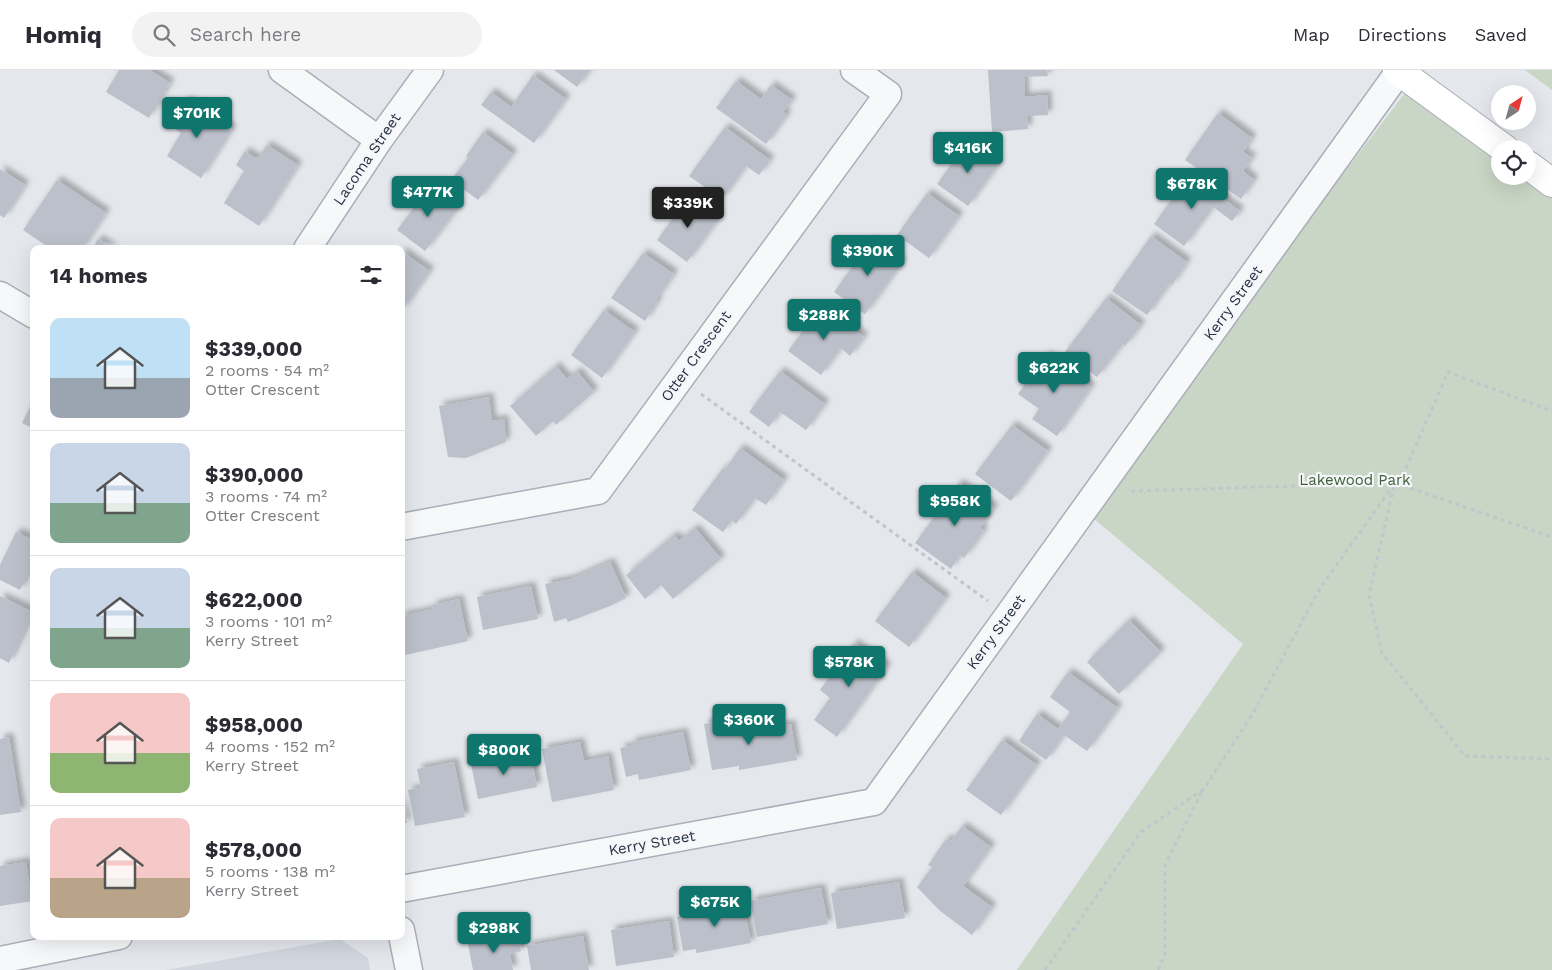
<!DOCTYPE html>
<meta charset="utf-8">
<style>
body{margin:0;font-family:"Work Sans",sans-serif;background:#f2f2f3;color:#2b2b33;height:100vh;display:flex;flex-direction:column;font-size:19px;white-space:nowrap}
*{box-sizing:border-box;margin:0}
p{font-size:16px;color:#7c7c81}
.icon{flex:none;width:28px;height:28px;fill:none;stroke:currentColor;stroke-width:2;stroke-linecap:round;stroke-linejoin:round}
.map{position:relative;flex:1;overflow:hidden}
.sheet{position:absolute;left:30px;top:175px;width:375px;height:695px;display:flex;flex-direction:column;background:#fff;border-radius:10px;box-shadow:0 5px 20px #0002}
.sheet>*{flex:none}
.needle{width:32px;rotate:36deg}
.buttons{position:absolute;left:1491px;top:15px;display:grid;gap:10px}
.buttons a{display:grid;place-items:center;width:45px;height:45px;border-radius:50%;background:#fff;box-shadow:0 5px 20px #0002;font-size:25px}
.price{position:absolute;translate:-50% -42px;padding:0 11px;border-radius:5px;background:#0f766e;color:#fff;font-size:16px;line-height:32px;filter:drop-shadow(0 1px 2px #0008)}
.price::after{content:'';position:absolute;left:50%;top:30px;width:15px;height:11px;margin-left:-8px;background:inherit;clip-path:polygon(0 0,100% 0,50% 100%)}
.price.active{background:#222;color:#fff}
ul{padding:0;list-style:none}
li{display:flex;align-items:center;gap:15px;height:125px;padding:0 20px}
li+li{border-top:1px solid #e1e1e2}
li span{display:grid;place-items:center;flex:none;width:140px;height:100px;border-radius:10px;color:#555}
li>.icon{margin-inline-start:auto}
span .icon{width:60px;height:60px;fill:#fffc;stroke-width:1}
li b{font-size:21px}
h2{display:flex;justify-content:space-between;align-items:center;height:60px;padding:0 20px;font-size:21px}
header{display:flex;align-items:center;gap:30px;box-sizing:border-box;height:70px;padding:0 25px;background:#fff;border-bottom:1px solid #e1e1e2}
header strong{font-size:24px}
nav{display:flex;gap:28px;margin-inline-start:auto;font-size:18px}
.search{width:350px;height:45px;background:#f2f2f3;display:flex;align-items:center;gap:12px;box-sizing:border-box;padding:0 18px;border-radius:28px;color:#7c7c81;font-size:19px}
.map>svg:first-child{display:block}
.built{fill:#d2d6de}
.green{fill:#c9d6c5}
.building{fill:#bbc0ca;filter:url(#shadow)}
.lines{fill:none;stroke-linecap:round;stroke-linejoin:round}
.street-casing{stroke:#a9aeb7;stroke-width:29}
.secondary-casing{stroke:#a9aeb7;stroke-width:30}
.path{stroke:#c2c5cb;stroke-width:3;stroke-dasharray:4 4;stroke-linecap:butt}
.street{stroke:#f7f8fa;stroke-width:26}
.secondary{stroke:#fff;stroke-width:28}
.labels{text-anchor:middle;stroke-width:4.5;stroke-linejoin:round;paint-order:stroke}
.street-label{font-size:15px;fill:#2b3445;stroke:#f4f6f9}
.park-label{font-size:15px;fill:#3f6138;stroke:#f4f6f9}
</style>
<header>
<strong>Homiq</strong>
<div class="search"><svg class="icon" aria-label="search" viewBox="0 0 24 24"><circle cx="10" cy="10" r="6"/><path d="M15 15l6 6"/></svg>Search here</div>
<nav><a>Map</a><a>Directions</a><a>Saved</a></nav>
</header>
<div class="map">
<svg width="1552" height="900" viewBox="0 0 1552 900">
<defs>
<filter id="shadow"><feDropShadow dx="4.5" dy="-4.5" stdDeviation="2.5" flood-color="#0004"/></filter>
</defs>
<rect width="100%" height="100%" fill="#e4e7ec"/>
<path class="built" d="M340 869 368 888 370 900H166Z"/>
<path class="green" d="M1525 0H1552V20Z
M1418 6 1500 79V106H1528L1552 104V900H1017L1243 574 1086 442 1196 296Z"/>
<path class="building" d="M119 0H150L170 13 149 48 106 22Z
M554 0H590L577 17Z
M988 0H1047L1048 6 1024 7 1025 27 1047 25 1048 45 1027 46 1028 59 992 62Z
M533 5 566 29 534 73 481 35 491 22 511 37Z
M736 11 761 29 771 15 792 30 783 42 787 45 766 74 716 38Z
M186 30 232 59 201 108 167 86 181 63 170 55Z
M1218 43 1252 68 1243 82 1252 88 1243 101 1254 110 1241 129 1185 90Z
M725 57 770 90 759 105 746 96 722 129 689 106Z
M483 62 513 84 478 130 451 110 468 88 466 86Z
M967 73 998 95 968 136 937 114Z
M267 75 298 95 259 156 224 133 244 101 236 95 245 81 255 88 256 87 258 88Z
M0 99 25 115 4 148 0 145Z
M1190 104 1240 141 1232 151 1213 137 1184 176 1154 154Z
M57 110 106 143 82 179H51L23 160Z
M431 115 459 137 425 181 397 160Z
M927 123 959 146 929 188 897 165Z
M689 127 719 148 687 192 657 170Z
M1151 166 1187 192 1172 215 1170 213 1147 245 1112 221Z
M98 169 114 179H92Z
M871 171 902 193 865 244 834 222Z
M401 181 430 201 401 242Z
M643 183 674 204 656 230 658 231 645 251 611 228Z
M1106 228 1141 255 1125 276 1123 274 1097 307 1064 283Z
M821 236 864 267 850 286 841 278 821 305 788 281Z
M604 240 635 262 602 308 571 285Z
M1046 285 1091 317 1057 366 1032 349 1039 339 1018 324Z
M556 296 567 309 577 301 594 322 556 355 553 351 536 366 510 336Z
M780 301 825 334 806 360 780 342 769 357 749 342Z
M489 327 492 351 504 349 506 372 466 388 448 387 439 336Z
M34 329V359L22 353Z
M1012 355 1048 381 1011 431 975 404Z
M740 378 784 410 766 435 755 428 736 454 732 450 723 462 692 440 723 398 725 399Z
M959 413 994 438 980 458 984 461 964 488 960 485 951 499 915 473Z
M695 458 721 489 673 529 661 515 645 529 626 505 674 465 679 471Z
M16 462 34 470V509L27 506 20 520 0 510V495Z
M610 492 626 528 610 536 568 552 566 548 554 552 545 514 571 509Z
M912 502 946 528 909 577 875 551Z
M531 516 538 549 483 560 477 527Z
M0 526 33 542 9 593 0 588Z
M459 529 468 571 405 585 401 569V546L433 539 432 535Z
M1129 550 1161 582 1119 624 1087 592Z
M854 573 887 597 837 667 814 650 830 628 820 620Z
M1068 602 1118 638 1087 681 1064 665 1046 690 1019 671 1037 644 1058 659 1070 642 1050 627Z
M736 648 738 662 791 654 797 690 739 700V696L712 700 704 654Z
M683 662 691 700 639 710 638 704 626 707 620 678 632 676 631 672Z
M9 667 21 742 0 745V669Z
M1002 670 1037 695 1001 745 966 720Z
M580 672 584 691 608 686 614 720 552 732 542 679Z
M530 682 537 717 478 729 471 694Z
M454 692 465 747 415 756 408 720 421 718 417 699Z
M401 730 407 753 401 754Z
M962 756 991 777 963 816 992 837 972 865 939 840 917 817 932 797 928 795 946 769 951 771Z
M26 792 32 831 0 836V796Z
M899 812 905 848 837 859 831 823Z
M821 818 828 854 757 867 750 831Z
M743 831 751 873 696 883V879L683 881 677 847 710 841 709 837Z
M669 851 674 887 616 896 611 860Z
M507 866 508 871 519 868 521 881 510 884 513 900H473L468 874Z
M583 866 589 900H531L527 876Z"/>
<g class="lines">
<defs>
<path id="street" d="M282 0 379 70
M307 179 379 70 430 0
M0 225 34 245
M401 457 598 421 888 24 854 0
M401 819 874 732 1400 0
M401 860 409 900
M0 890 119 866"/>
<path id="secondary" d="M1397 0 1505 79
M1528 95 1552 113"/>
</defs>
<use href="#street" class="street-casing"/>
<use href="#secondary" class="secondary-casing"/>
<path class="path" d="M701 324 988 531
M1394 416 1369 525 1382 583 1465 686 1552 689
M1131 421 1395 413 1552 467
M1045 900 1141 762 1204 719 1253 643 1320 518 1406 398 1448 302 1552 341
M1158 900 1165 885V795L1203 719"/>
<use href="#street" class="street"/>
<use href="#secondary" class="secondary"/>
</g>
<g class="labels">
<g class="street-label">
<text transform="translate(367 89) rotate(-56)" y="5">Lacoma Street</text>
<text transform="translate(1233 233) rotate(-54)" y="5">Kerry Street</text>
<text transform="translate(696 286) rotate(-54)" y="5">Otter Crescent</text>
<text transform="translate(996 562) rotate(-54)" y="5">Kerry Street</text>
<text transform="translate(652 773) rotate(-10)" y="5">Kerry Street</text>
</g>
<g class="park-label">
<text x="1355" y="415">Lakewood Park</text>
</g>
</g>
</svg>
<div class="buttons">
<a><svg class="needle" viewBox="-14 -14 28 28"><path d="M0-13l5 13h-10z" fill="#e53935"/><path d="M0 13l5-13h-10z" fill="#7c7c81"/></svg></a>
<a><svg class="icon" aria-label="locate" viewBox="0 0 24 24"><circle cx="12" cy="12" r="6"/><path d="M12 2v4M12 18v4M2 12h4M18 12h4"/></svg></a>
</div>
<b class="price" style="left:197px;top:69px">$701K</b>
<b class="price" style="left:968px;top:104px">$416K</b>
<b class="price" style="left:1192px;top:140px">$678K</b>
<b class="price" style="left:428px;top:148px">$477K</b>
<b class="price active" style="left:688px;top:159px">$339K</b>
<b class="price" style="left:868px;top:207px">$390K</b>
<b class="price" style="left:824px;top:271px">$288K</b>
<b class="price" style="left:1054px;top:324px">$622K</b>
<b class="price" style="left:955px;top:457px">$958K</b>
<b class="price" style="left:849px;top:618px">$578K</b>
<b class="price" style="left:749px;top:676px">$360K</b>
<b class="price" style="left:504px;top:706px">$800K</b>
<b class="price" style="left:715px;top:858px">$675K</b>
<b class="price" style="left:494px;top:884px">$298K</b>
<section class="sheet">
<h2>14 homes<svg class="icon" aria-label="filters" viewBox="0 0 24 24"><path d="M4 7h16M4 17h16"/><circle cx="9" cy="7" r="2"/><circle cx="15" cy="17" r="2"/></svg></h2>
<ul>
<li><span style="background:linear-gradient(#bfe0f5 60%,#9aa5b1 0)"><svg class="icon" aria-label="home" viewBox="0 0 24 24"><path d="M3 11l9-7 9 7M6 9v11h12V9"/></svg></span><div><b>$339,000</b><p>2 rooms · 54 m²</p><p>Otter Crescent</p></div></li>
<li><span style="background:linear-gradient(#c9d6e8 60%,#7fa58c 0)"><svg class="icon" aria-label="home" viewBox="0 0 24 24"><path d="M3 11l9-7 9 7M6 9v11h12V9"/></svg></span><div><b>$390,000</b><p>3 rooms · 74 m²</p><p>Otter Crescent</p></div></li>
<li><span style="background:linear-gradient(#c9d6e8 60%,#7fa58c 0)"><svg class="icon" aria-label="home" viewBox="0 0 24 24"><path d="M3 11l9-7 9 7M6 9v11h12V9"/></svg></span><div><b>$622,000</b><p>3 rooms · 101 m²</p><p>Kerry Street</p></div></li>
<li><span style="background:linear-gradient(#f6c9c9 60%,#8fb573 0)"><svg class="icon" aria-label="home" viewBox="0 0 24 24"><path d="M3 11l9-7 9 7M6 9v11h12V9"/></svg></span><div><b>$958,000</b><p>4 rooms · 152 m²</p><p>Kerry Street</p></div></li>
<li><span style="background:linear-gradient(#f6c9c9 60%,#b9a48a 0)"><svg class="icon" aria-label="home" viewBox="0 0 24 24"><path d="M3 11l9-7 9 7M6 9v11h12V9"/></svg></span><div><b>$578,000</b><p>5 rooms · 138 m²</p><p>Kerry Street</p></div></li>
</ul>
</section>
</div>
